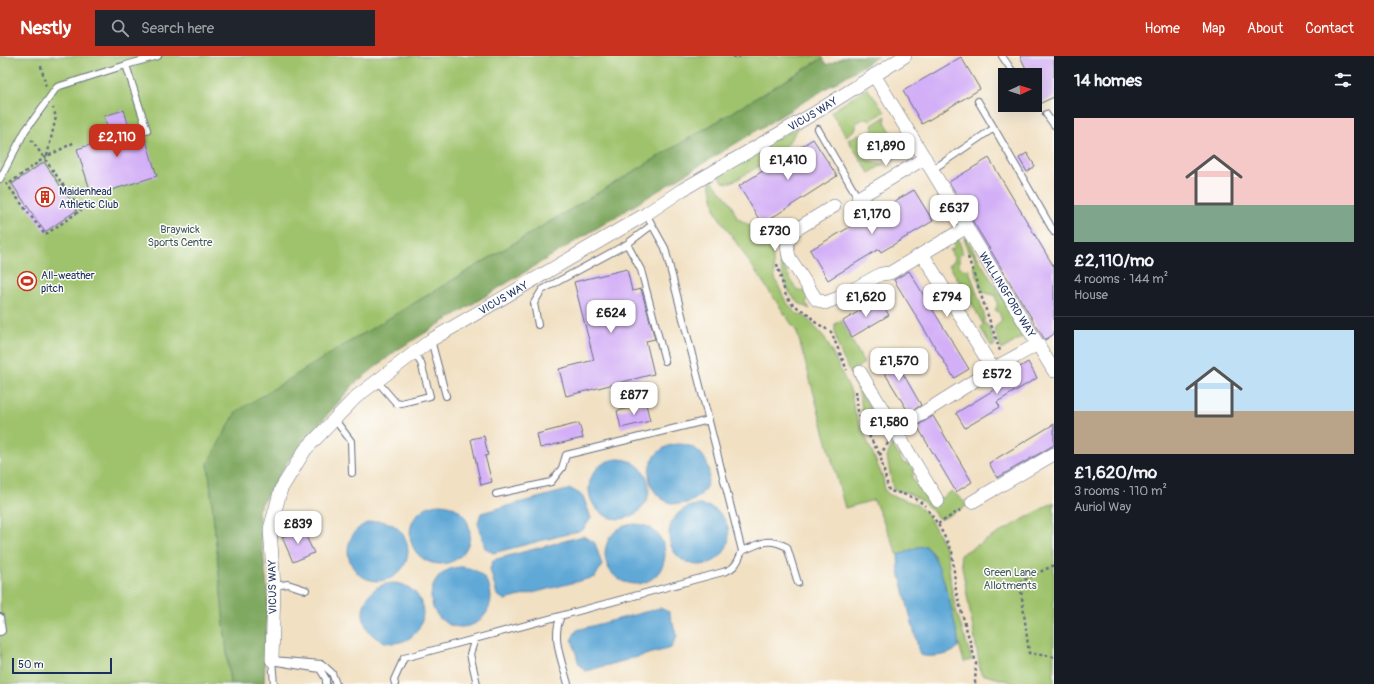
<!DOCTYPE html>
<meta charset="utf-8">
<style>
body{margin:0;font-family:Pangolin,sans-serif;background:#20242c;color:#f1f3f6;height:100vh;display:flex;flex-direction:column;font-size:15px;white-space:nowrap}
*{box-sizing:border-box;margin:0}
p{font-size:13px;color:#9ea1a6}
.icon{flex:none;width:22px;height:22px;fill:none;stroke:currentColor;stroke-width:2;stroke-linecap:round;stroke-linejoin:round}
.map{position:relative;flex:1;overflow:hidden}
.drawer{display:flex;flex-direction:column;background:#171b24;width:320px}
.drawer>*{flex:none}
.needle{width:26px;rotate:86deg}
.tools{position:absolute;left:998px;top:12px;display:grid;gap:8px}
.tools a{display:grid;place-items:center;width:44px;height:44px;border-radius:0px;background:#171b24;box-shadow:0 4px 16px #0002;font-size:20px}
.scale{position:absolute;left:12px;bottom:10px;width:100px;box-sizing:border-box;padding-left:4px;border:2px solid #1b2f5e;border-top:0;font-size:11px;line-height:14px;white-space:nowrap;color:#1b2f5e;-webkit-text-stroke:3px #fdfcf7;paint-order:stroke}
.price{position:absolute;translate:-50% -34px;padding:0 9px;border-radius:8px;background:#fff;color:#222;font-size:13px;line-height:26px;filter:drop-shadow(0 1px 2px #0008)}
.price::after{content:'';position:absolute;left:50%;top:24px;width:12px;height:9px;margin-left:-6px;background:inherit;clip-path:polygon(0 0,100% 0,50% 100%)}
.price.active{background:#c8321e;color:#fff}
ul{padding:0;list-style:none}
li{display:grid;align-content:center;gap:8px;height:212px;padding:0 20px}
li+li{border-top:1px solid #363941}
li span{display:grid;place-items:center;height:124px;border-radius:0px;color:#555}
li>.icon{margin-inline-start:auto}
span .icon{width:72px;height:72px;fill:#fffc;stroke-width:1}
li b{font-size:17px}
h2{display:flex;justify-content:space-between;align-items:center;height:48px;padding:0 20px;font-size:17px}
header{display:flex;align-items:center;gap:24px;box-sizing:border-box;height:56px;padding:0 20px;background:#c8321e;color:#fff}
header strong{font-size:19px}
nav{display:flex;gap:22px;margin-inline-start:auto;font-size:14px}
.search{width:280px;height:36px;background:#20242c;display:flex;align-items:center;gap:10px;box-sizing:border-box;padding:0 14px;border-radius:0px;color:#9ea1a6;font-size:15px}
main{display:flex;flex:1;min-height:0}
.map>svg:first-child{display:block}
.green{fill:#9fc26c;stroke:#5d7865}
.forest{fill:#7fa860;stroke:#4d6c5f}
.water{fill:#60a9d7;stroke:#3e6c9a}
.building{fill:#d3aff7}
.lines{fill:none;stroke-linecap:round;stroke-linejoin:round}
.service-casing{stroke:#666d81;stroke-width:8}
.minor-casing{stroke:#666d81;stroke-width:14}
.path{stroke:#666d81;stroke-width:2.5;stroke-dasharray:3 3;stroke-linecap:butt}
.service{stroke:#fff;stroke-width:6}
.minor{stroke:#fff;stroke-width:13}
.labels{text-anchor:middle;stroke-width:3;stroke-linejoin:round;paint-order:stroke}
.street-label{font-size:11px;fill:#1b2f5e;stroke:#fdfcf7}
.poi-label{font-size:11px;fill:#1b2f5e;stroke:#fdfcf7;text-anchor:start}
.park-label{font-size:11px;fill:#435b62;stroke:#fdfcf7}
</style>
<header>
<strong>Nestly</strong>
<div class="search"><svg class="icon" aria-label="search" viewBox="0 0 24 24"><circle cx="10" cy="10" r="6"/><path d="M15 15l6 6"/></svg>Search here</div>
<nav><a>Home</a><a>Map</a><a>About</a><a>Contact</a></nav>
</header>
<main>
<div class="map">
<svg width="1054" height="628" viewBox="0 0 1054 628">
<rect width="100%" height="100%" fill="#fdfcf7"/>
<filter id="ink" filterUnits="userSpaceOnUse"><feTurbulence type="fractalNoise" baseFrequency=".025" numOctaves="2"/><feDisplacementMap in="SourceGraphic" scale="8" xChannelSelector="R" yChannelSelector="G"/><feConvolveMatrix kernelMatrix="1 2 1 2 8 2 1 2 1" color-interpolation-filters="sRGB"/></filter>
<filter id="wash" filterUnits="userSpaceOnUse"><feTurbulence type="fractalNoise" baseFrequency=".012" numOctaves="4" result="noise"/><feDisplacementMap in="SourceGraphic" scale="16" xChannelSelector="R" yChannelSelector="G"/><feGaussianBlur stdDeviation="0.9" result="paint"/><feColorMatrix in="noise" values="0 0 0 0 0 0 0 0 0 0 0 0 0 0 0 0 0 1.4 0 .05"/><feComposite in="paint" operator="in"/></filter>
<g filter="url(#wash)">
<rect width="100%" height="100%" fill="#f1e0c2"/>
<path class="green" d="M0 0H822L823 2 336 294 208 407 230 628H0Z
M867 32 885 56 869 65 867 61 856 67V73L846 80 831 56Z
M886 60 885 66 904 97 889 104 892 88 873 83 870 75 873 72 872 69Z
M800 70 781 97 736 124 728 127 723 126 717 115Z
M859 78 862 82 867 80 870 86 865 104 884 108 869 117 848 84Z
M709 121 730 146 737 162 761 176 772 193 775 222 785 244 795 257 805 260 825 282 851 336 854 354 883 422 885 435 890 439 916 448 927 458 944 488 948 501 951 530 957 558 972 604 964 606 934 499 926 490 918 491 898 499 874 444 845 452 797 276 716 157Z
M958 182 963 197 959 199V209L962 213 969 214 984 258V266L989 271 995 289 992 291 981 273 983 268 971 246 964 243 962 240 964 234 949 209 955 204 950 194 955 191 951 184Z
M964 182H966L1023 276 1021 282 1003 293H1001L994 272 1002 265 999 256 995 254C999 248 997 244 994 239L982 236 974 211 975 202 972 197 968 196Z
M779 203 797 234 804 235 808 241 806 247 810 253C788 245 783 224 779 203Z
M841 264 864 307 853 315 865 334 863 340 881 371 866 368 863 366C862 357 862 347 859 338 852 315 833 292 835 268Z
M892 388 903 407 911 409 914 416 912 422C920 434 926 436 935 446L952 435 968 449 942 463 938 462C924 444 915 438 893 433L887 401Z
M1054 446V628H1019L981 618 960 499Z"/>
<path class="forest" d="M846 0H879L397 294 354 328 289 403 258 454 268 539 264 628H230L208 407 236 356 336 294 823 2 827 9Z"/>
<path class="water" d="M649 418a30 30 0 1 1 60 0a30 30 0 1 1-60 0Z
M589 433a30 30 0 1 1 60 0a30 30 0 1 1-60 0Z
M571 433 583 440 591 462 583 474 493 497 485 492 478 467 481 457Z
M410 478a30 30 0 1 1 60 0a30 30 0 1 1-60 0Z
M669 479a30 30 0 1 1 60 0a30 30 0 1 1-60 0Z
M348 495a30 30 0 1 1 60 0a30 30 0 1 1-60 0Z
M605 498a30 30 0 1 1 60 0a30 30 0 1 1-60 0Z
M583 480 595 487 602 509 595 521 505 544 497 539 490 513 493 504Z
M926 490C945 511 951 554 958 581 958 584 959 588 958 590 955 600 928 602 920 599L899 515 898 499 918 491Z
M431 541a30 30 0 1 1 60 0a30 30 0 1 1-60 0Z
M363 557a30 30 0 1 1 60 0a30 30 0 1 1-60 0Z
M660 552 669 556 677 580 671 592 586 615 579 609 572 582 577 574Z"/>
<g id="blocks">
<path class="building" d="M1020 0H1054V41L1041 47 1035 33V19H1029Z
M961 1 980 33 922 68 903 35Z
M124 54 132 81 144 78 157 120 92 140 77 93 111 82 104 60Z
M813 83 837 120 762 168 739 130Z
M1027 97 1035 110 1027 116 1019 102Z
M989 102 1054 211V278L1045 284 949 126Z
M44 106 77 154 45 176 12 128Z
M914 134 933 165 881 196 879 193 828 224 810 194Z
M627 213 632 235 641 233 655 283 646 285 654 318 566 340 559 313 594 304 574 226Z
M909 215 969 313 954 322 894 224Z
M879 243 889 259 852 281 843 265Z
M890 295 921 349 909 357 876 303Z
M1028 306 1037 322 997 346 1000 351 965 372 956 357 997 332 994 327Z
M646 348 650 365 621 372 617 355Z
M933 360 972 426 956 436 917 370Z
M579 367 583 382 540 392 537 378Z
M1054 368V389L997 422 989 407Z
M484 380 488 399 485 400 492 426 481 429 471 383Z
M302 472 314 497 293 506 282 481Z"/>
</g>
</g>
<g filter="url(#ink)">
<use href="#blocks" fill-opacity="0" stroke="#666d81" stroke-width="1"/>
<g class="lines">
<defs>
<path id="service" d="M1002 0 1015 19
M126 9 158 0
M978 45 994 72
M1046 58 1054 69
M818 73 858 142
M932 114 994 72 1054 176
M0 123 25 75 57 31 126 9 147 74
M627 188 641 214 665 305
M538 269 534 247 542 234 627 188 652 169
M431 284 446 340
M377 325 397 348 430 340 421 307 414 297
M335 364 351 385 352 417
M496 438 551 426 562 412 566 399 709 364
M742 495C762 487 768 481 787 491L798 527
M274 530 288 528 306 534
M561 560C551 582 562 605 568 628
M0 561 2 575 0 576
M475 583 470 598 477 628
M272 604 322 608 332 617 336 628
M272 604 274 628
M277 606 320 613 326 623V628
M395 628 394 624 404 602 723 516C735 513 738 506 742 495L665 192 646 158"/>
<g id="minor">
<path id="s1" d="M874 19 1054 315"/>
<path d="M858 142 925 102"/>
<path d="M834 150 792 176 787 190 789 201 816 243 825 247 838 242 881 218 890 217 967 171"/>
<path d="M923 199 993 313"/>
<path d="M860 316 938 445"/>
<path d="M896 374 993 313 1038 288"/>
<path d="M972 446 1054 398"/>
<path id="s2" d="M272 604 274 530 270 473 281 433 305 394 356 341 431 284 646 158 682 134 818 55 905 0"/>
</g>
</defs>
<use href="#service" class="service-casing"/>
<use href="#minor" class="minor-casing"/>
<path class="path" d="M733 0 737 2 740 0
M41 10 46 30
M47 100 56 61 53 52
M6 127 45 179 81 154 30 82
M10 127 44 102 75 86
M968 201 1000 295
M777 208 786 240 792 248 808 258 815 266 831 276 847 314
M856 335 858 355 863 369 879 371
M863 369 880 399
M888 387 880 399 889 435C901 437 917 441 925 450
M928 454 938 468 952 495 956 536 976 607 975 628
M938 468 962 453
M1054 509 1020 526 1029 597 1054 601"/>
<use href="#service" class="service"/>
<use href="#minor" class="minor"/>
</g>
</g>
<defs>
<symbol id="building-ring" viewBox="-11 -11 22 22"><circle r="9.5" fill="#fdfcf7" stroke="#c8321e" stroke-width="1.5"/><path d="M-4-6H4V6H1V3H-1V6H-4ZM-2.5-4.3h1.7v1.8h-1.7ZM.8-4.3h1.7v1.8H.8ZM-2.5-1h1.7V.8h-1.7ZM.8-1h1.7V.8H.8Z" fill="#c8321e"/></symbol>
<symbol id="stadium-ring" viewBox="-11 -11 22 22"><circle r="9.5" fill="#fdfcf7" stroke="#c8321e" stroke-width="1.5"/><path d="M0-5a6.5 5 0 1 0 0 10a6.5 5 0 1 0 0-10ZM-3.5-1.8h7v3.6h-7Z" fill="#c8321e"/></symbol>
</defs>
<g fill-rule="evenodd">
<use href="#building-ring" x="34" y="130" width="22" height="22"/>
<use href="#stadium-ring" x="16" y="214" width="22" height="22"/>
</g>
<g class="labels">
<g class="street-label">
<text dy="4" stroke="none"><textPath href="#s2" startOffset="830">VICUS WAY</textPath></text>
<text dy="4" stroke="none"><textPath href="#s1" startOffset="257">WALLINGFORD WAY</textPath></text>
<text dy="4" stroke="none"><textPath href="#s2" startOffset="470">VICUS WAY</textPath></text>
<text transform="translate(272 531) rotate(-91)" y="4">VICUS WAY</text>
</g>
<g class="poi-label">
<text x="59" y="139">Maidenhead<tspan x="59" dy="13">Athletic Club</tspan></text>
<text x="41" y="223">All-weather<tspan x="41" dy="13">pitch</tspan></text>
</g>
<g class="park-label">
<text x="180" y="177">Braywick<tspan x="180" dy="13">Sports Centre</tspan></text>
<text x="1010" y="520">Green Lane<tspan x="1010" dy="13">Allotments</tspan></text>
</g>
</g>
</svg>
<div class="tools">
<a><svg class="needle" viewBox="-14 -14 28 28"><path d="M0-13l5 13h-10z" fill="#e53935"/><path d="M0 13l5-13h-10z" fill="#9ea1a6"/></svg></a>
</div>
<div class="scale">50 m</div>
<b class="price active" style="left:117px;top:102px">£2,110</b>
<b class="price" style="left:886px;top:111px">£1,890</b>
<b class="price" style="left:788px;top:125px">£1,410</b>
<b class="price" style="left:954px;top:173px">£637</b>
<b class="price" style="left:872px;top:179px">£1,170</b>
<b class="price" style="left:775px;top:196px">£730</b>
<b class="price" style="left:866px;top:262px">£1,620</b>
<b class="price" style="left:947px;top:262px">£794</b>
<b class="price" style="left:611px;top:278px">£624</b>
<b class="price" style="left:899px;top:326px">£1,570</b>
<b class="price" style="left:997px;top:339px">£572</b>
<b class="price" style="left:634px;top:360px">£877</b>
<b class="price" style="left:889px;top:387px">£1,580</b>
<b class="price" style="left:298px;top:489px">£839</b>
</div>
<section class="drawer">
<h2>14 homes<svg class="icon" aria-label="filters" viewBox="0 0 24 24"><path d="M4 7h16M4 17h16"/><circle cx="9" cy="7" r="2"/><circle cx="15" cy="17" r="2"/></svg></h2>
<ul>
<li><span style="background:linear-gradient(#f6c9c9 70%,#7fa58c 0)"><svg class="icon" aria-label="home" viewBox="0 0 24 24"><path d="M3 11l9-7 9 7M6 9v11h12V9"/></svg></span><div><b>£2,110/mo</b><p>4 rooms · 144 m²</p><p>House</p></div></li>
<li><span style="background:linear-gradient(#bfe0f5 65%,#b9a48a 0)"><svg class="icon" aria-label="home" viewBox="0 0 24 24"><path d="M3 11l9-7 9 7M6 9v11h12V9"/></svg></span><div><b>£1,620/mo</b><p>3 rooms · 110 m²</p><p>Auriol Way</p></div></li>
</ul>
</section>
</main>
